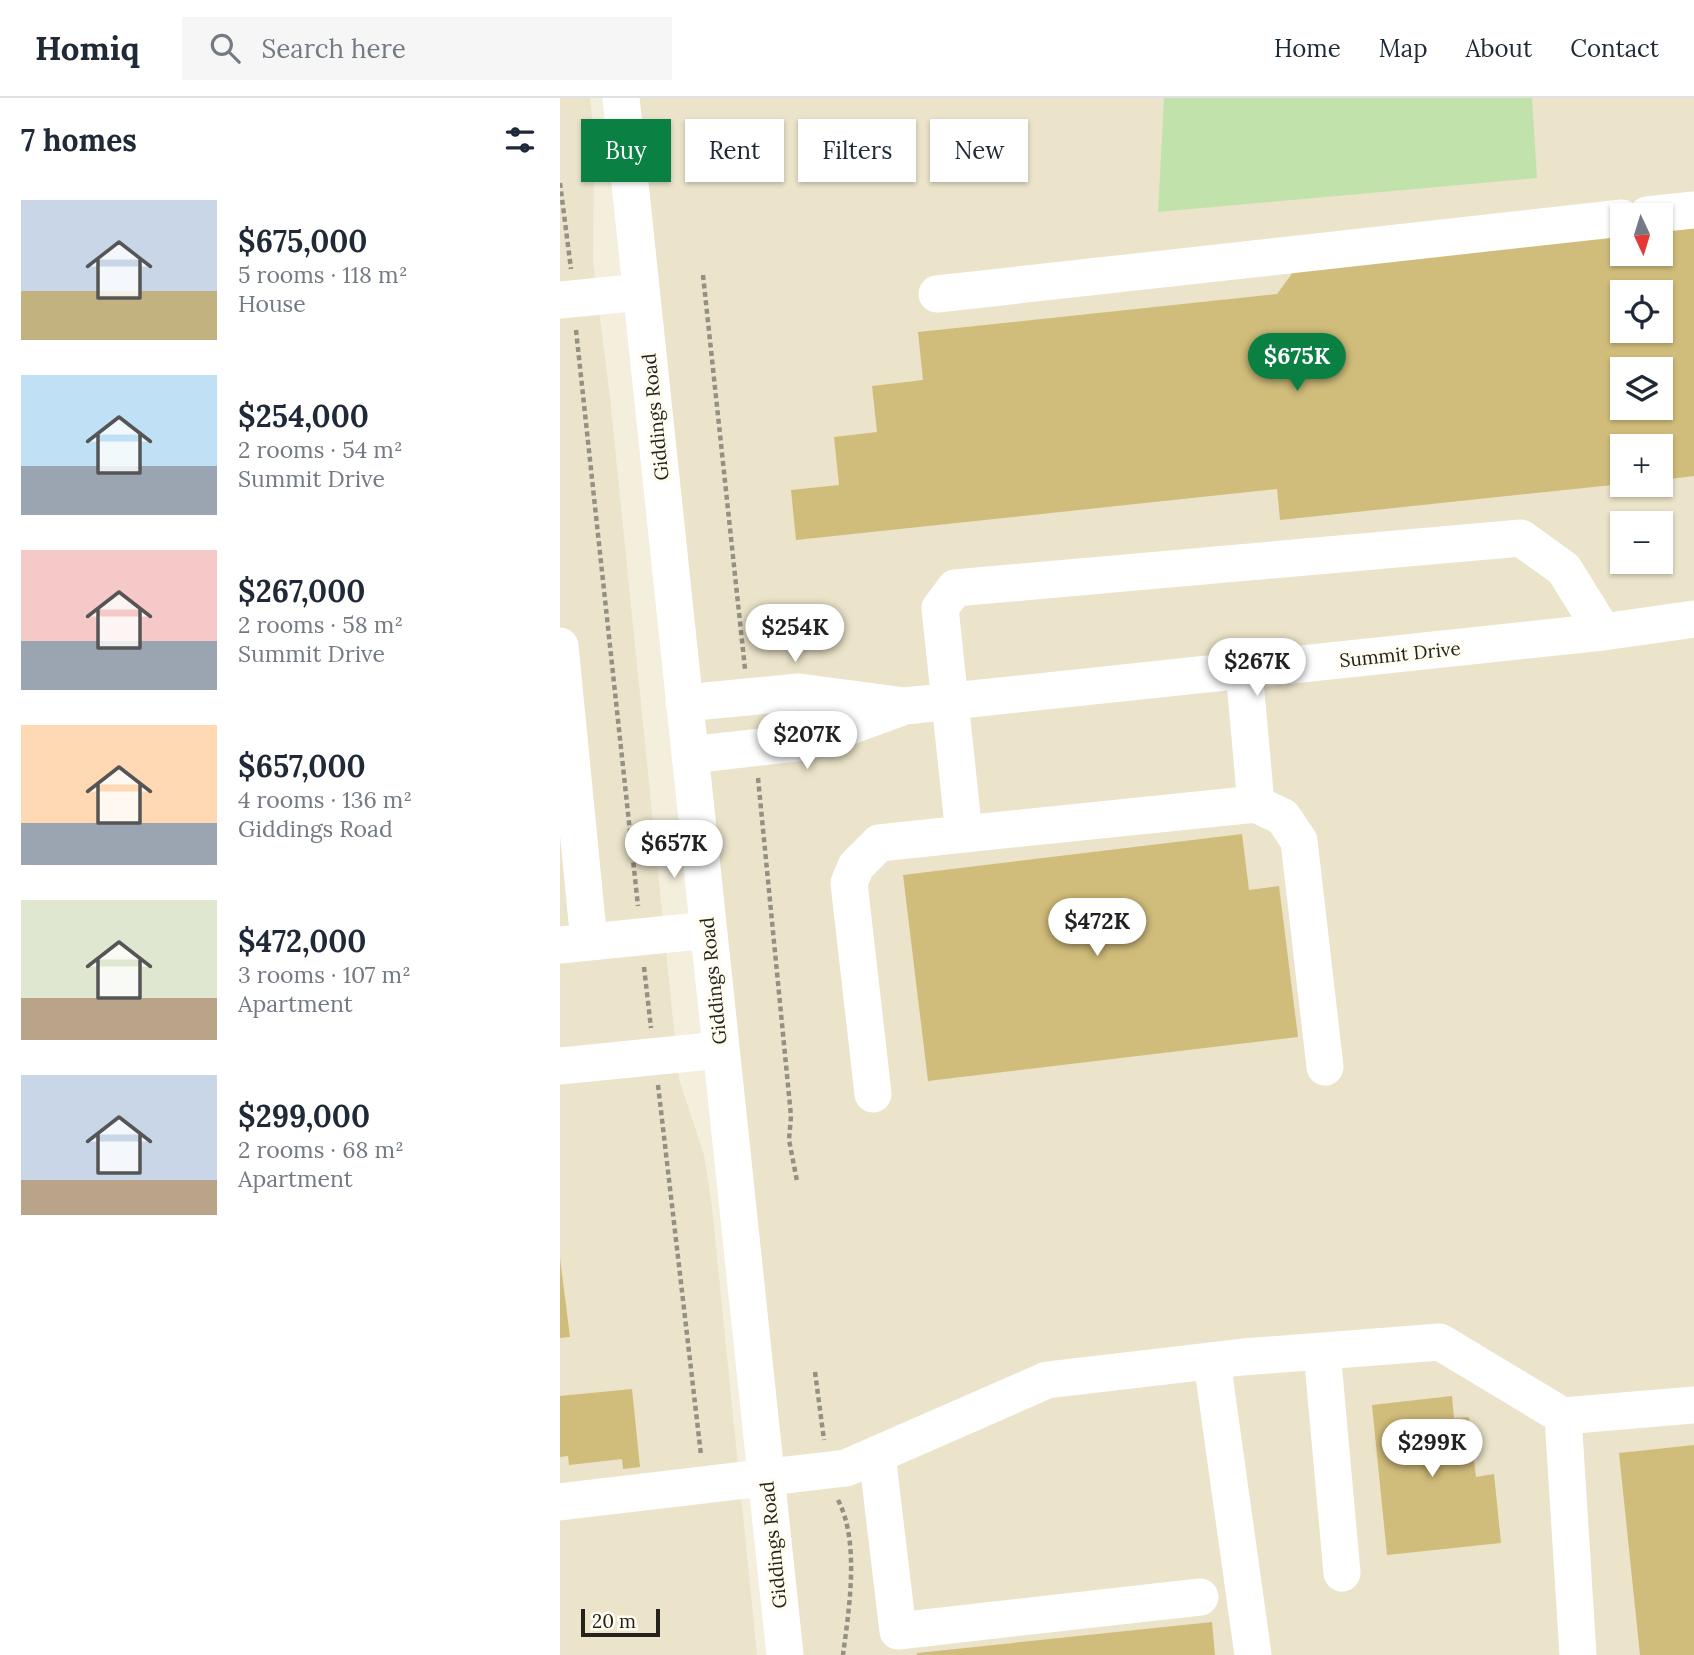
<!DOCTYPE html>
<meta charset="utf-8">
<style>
body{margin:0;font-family:Lora,serif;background:#f6f6f7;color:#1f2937;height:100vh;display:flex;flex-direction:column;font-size:26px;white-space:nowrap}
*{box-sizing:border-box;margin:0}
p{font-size:23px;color:#747a83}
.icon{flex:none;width:38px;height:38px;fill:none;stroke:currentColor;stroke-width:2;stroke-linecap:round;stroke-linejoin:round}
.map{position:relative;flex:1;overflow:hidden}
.panel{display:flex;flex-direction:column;background:#fff;width:560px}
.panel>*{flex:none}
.hud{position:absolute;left:21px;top:21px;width:665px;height:63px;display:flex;gap:14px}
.needle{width:46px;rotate:176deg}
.buttons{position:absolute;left:1050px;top:105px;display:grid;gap:14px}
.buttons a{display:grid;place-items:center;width:63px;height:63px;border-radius:0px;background:#fff;box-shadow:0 2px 5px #0004;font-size:35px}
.scale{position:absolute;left:21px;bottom:18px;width:79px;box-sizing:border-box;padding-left:7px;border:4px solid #24221b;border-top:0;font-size:19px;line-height:24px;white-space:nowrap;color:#24221b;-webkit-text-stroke:5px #fffcf1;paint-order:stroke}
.price{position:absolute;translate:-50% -60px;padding:0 16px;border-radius:24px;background:#fff;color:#222;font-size:23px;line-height:46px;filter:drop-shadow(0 2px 4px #0008)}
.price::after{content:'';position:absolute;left:50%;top:42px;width:21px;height:16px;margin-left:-10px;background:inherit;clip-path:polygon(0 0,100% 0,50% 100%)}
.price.selected{background:#0b8043;color:#fff}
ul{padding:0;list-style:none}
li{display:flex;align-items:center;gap:21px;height:175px;padding:0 21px}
li span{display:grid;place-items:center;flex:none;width:196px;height:140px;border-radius:0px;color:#555}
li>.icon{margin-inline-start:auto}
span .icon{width:84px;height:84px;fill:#fffc;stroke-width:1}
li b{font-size:30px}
h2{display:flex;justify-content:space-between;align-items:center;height:84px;padding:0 21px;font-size:30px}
.pill{padding:0 24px;border-radius:0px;background:#fff;box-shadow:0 2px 5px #0004;font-size:24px;line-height:63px}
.pill.selected{background:#0b8043;color:#fff}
header{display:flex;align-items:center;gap:42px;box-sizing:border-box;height:98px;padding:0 35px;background:#fff;border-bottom:2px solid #e0e1e3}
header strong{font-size:33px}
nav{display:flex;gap:38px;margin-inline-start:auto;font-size:24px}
.search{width:490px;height:63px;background:#f6f6f7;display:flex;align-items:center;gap:18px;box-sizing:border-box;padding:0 24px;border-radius:0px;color:#747a83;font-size:26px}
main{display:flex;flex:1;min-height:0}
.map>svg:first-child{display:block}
.built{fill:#ebe4ca;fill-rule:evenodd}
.green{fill:#c2e2ab}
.building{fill:#d1bd7b;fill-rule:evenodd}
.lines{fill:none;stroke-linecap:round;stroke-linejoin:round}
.path{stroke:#949083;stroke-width:4.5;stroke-dasharray:5 3.5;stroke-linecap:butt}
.minor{stroke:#fff;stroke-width:37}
.labels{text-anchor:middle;stroke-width:7;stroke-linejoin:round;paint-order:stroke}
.street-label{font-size:19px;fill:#24221b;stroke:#fffcf1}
</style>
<header>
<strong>Homiq</strong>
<div class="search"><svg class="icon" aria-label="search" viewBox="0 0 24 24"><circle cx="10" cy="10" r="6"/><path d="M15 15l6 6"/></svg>Search here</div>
<nav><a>Home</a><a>Map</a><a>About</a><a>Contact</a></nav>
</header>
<main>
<section class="panel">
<h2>7 homes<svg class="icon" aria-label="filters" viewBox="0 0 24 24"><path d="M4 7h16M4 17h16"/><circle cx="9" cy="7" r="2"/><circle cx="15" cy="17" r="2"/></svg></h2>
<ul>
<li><span style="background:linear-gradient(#c9d6e8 65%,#c2b280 0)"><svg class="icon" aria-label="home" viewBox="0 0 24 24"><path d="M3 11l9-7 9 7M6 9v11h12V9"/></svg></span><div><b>$675,000</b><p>5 rooms · 118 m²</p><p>House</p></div></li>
<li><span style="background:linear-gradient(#bfe0f5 65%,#9aa5b1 0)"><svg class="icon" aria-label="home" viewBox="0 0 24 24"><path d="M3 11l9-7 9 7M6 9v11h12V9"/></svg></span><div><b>$254,000</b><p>2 rooms · 54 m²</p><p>Summit Drive</p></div></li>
<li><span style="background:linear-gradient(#f6c9c9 65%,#9aa5b1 0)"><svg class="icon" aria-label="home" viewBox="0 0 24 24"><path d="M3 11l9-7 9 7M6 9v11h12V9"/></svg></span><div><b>$267,000</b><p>2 rooms · 58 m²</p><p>Summit Drive</p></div></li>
<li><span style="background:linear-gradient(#ffd9b3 70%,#9aa5b1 0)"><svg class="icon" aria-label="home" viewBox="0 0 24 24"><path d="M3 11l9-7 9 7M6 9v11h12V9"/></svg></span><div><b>$657,000</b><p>4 rooms · 136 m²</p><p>Giddings Road</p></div></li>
<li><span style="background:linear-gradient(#dfe7d0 70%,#b9a48a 0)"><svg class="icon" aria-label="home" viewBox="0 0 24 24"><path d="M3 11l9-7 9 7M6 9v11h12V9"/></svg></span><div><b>$472,000</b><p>3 rooms · 107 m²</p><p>Apartment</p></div></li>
<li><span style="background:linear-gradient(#c9d6e8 75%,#b9a48a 0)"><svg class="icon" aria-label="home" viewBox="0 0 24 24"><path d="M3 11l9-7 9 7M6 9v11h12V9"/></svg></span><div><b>$299,000</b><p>2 rooms · 68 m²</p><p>Apartment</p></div></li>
</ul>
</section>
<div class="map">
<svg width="1134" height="1557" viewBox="0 0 1134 1557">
<rect width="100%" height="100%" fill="#f4eedc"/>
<path class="built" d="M0 0H30L34 39 33 163 50 300 119 981 144 1057 152 1109 197 1557H0Z
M74 0H1134V1557H239ZM1062 117H1101V156H1062ZM1062 194H1101V233H1062ZM1062 271H1101V310H1062ZM1062 348H1101V387H1062ZM1062 425H1101V464H1062Z"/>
<path class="green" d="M604 0H972L977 80 598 114Z"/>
<path class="building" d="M1134 124V378L1101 382V348H1062V386L720 422 717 391 236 442 231 392 279 387 274 339 317 334 312 288 363 282 358 234 717 196 739 166 1062 131V156H1101V127ZM1062 194H1101V233H1062ZM1062 271H1101V310H1062Z
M682 736 689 792 719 788 738 939 368 983 343 777Z
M0 1160 10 1239 0 1240Z
M72 1291 80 1369 63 1371 62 1361 9 1367 8 1358 0 1359V1298Z
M892 1298 894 1320 909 1319 916 1379 934 1376 941 1445 827 1457 812 1307Z
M1134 1347V1557H1080L1059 1355Z
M652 1524 655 1557H357V1555Z"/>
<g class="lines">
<path class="path" d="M0 85 11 171
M143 177 185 571
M16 232 78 808
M198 680 231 1018 229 1042 237 1083
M84 869 91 930
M98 987 141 1357
M255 1274 264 1342
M278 1402C300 1444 289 1511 283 1557"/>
<path class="minor" d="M61 0 225 1557
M1087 117 1134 112
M377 196 1062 120
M0 202 81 194
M0 548 29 844
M124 605 239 594 345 608 1043 534 1134 521
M130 657 246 644 339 610
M696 706 723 719 739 743 765 969
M404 736 696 706 684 572
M0 847 148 832
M0 968 160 952
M313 996 289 785 296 768 319 745 404 736 380 510 395 490 961 440 1004 471 1043 534
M762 1253 782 1475
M652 1263 693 1557
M1003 1318 1018 1557
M317 1357 338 1533 640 1499
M0 1404 286 1370 487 1282 683 1259 880 1244 1003 1318 1134 1307"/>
</g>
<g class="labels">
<g class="street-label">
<text transform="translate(95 319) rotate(-96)" y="7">Giddings Road</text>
<text transform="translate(840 556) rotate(-6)" y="7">Summit Drive</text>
<text transform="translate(153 883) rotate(-96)" y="7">Giddings Road</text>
<text transform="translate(213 1447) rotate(-96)" y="7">Giddings Road</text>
</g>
</g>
</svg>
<div class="buttons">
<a><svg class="needle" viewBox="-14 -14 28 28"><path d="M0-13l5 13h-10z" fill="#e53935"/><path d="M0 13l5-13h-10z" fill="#747a83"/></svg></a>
<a><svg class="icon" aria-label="locate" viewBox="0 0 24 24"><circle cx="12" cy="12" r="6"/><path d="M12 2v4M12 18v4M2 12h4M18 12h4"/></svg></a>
<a><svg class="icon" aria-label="layers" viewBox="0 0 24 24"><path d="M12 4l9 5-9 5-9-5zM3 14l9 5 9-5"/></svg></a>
<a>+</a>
<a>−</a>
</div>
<div class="scale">20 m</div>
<b class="price selected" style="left:737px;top:295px">$675K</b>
<b class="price" style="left:235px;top:566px">$254K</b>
<b class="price" style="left:697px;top:600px">$267K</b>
<b class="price" style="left:247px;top:673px">$207K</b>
<b class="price" style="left:114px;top:782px">$657K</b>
<b class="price" style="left:537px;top:860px">$472K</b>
<b class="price" style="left:872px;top:1381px">$299K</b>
<div class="hud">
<a class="pill selected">Buy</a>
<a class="pill">Rent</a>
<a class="pill">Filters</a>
<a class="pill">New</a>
</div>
</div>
</main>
